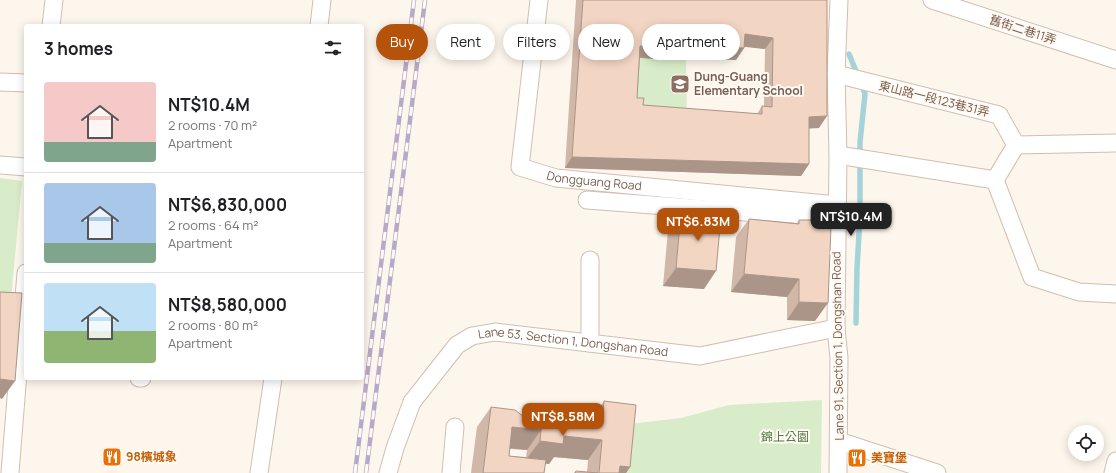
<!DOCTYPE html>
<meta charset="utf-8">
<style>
body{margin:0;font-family:Manrope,"Noto Sans TC",sans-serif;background:#f2f2f2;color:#202124;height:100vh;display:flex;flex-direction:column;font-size:15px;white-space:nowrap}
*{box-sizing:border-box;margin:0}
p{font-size:13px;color:#757577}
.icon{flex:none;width:22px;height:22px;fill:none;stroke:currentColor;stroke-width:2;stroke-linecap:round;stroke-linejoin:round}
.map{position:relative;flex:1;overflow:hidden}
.drawer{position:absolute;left:24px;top:24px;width:340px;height:356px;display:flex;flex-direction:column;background:#fff;border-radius:4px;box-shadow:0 2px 10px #0003}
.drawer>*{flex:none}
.banner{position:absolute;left:376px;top:24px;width:380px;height:36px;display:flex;gap:8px}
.buttons{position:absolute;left:1068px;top:425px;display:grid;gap:8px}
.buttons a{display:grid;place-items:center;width:36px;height:36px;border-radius:50%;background:#fff;box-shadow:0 2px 10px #0003;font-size:20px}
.price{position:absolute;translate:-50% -34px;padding:0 9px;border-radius:8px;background:#b45309;color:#fff;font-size:13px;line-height:26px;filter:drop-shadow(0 1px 2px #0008)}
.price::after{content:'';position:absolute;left:50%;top:24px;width:12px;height:9px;margin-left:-6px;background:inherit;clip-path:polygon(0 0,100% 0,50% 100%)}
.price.on{background:#222;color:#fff}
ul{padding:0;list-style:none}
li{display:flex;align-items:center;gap:12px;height:100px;padding:0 20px}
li+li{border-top:1px solid #e0e0e0}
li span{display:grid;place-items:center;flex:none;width:112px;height:80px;border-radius:4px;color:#555}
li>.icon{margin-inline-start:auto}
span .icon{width:48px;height:48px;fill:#fffc;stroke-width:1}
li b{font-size:17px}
h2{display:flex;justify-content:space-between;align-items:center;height:48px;padding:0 20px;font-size:17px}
.tag{padding:0 14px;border-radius:18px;background:#fff;box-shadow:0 2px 10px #0003;font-size:14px;line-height:36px}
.tag.on{background:#b45309;color:#fff}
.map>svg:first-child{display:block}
.green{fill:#d8ecc9}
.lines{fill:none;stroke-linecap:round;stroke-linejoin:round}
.stream{stroke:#a5d3da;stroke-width:5.5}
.minor-casing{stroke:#d1beb0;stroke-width:19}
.minor{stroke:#fff;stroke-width:17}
.rail-casing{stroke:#b9a8c9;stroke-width:4.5}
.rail{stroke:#fffaf3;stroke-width:3;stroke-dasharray:9;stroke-linecap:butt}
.wall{fill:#d1b7a8;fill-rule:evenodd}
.shaded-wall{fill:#aa9588}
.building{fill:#f3d5c3;stroke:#aa9588;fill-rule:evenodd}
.labels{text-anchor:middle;stroke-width:4;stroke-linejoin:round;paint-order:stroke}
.street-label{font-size:12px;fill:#7a5c4d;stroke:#fffaf3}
.education-label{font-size:12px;font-weight:bold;fill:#785e54;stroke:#fffaf3;text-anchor:start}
.park-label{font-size:12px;fill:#537a41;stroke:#fffaf3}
.food-label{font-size:12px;font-weight:bold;fill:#c56008;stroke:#fffaf3;text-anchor:start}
</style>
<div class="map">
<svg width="1116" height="473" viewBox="0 0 1116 473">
<rect width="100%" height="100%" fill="#fdf6ec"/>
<path class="green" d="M633 57 654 59 686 58 687 120 635 116Z
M0 178 22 181 10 310 0 309Z
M822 400 821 473H625L629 424 681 418 729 405Z"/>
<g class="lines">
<path class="stream" d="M849 54 858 76
M856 323 857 268 860 217V142L865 94 861 83"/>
<defs>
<g id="minor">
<path id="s1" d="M539 0 520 167 556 178 837 205"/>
<path d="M932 0 1116 60"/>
<path d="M51 26 54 0"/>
<path d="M319 26 322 0"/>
<path d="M836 74 999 115 1016 145 1116 143"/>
<path d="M0 82 26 83"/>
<path d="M1016 145 995 180 1032 277 1079 292 1116 294"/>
<path d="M838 155 995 180"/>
<path d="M0 165 26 167"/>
<path d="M587 200 837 219"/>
<path d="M590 343V260"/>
<path d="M139 378H142"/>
<path d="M839 441 937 473"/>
<path d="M10 473 26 273"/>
<path d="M259 473 273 378"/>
<path id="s2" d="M388 473 395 448 412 402 457 345 472 336 495 332 700 356 836 328"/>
<path d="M451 473 455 427"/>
<path d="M838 473 839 358 836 328 838 155 836 74 839 0"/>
<path d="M1113 473 1116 461"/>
</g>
</defs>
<use href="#minor" class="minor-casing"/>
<use href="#minor" class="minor"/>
<defs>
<path id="rail" d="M355 473 414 0
M366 473 425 0"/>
</defs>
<use href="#rail" class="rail-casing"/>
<use href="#rail" class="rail"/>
</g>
<path class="wall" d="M576 0H827L819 128H809V164L801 176 565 168ZM744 46 765 49 764 106H762L757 114 643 105 637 98 640 58 654 59 686 58 736 60 744 48Z
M681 212 704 289 663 286 668 230Z
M749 219 797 223 799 220 815 321 787 320V297L731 292 736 237Z
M604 401 630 467 626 473H574L576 471 587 472 588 460 554 457 549 464 545 463 544 473H471L477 427 491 407 537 427 542 419 556 421 558 419 565 420 574 407 598 410ZM510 449 527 450 526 457 509 456Z"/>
<path class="shaded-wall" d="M745 34 773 38 765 49 737 46Z
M640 46H694L744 48 736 60 686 58 654 59 633 57Z
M827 116 819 128 801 129 809 117Z
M572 157 809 164 801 176 565 168Z
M676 268 716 271 704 289 663 286Z
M744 274 799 279 787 297 731 292Z
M799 302 828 303 815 321 787 320Z
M0 379 15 381 2 399 0 398Z
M512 427 541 430 527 450 498 447Z
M564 436 602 440 588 460 554 457 549 464 525 461 540 441Z
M620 466 630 467 626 473H615Z"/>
<path class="building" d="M583 0H827V116L809 117V164L572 157ZM745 34 773 38 772 107 762 106V114L643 105 644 98H637L640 46 662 47 694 46 744 48Z
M681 212 721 216 716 271 676 268Z
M749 219 799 224V220H822L831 227 828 303 799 302V279L744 274Z
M0 292 22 293 15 381 0 379Z
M604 401 636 405 630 467 620 466 619 473H599L602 440 564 436 563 444 540 441 541 430 512 427 509 456 546 460 544 473H483L491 407 515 410 541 430 542 419 558 421V419L570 420 571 411 574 412V407L603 411Z
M576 471 598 473H575Z"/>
<defs>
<symbol id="school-square" viewBox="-11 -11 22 22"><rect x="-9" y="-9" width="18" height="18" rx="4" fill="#8d6e63" stroke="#fffaf3"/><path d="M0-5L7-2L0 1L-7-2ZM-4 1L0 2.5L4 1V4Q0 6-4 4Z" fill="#fff"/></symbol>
<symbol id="restaurant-square" viewBox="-11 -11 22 22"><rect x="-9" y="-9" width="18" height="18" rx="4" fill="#e8710a" stroke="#fffaf3"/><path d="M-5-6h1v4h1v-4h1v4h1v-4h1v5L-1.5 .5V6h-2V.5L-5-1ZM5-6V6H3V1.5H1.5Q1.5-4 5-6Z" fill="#fff"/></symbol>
</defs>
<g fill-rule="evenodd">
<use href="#school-square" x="669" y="73" width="22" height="22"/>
<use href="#restaurant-square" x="101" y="446" width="22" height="22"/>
<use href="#restaurant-square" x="846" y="447" width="22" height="22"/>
</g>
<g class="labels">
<g class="street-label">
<text transform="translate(1023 30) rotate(18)" y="4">舊街二巷11弄</text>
<text transform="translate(934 99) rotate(14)" y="4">東山路一段123巷31弄</text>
<text dy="4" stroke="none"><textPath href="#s1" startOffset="244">Dongguang Road</textPath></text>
<text dy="4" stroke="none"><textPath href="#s2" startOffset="267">Lane 53, Section 1, Dongshan Road</textPath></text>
<text transform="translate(838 346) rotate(-91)" y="4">Lane 91, Section 1, Dongshan Road</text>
</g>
<g class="education-label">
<text x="694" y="81">Dung-Guang<tspan x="694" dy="14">Elementary School</tspan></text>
</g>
<g class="park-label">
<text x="785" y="441">錦上公園</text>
</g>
<g class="food-label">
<text x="126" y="461">98檳城象</text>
<text x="871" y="462">美寶堡</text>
</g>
</g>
</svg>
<div class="buttons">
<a><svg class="icon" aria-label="locate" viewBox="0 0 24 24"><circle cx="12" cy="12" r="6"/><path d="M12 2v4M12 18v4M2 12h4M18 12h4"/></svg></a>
</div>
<b class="price on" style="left:851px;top:237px">NT$10.4M</b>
<b class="price" style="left:698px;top:242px">NT$6.83M</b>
<b class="price" style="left:563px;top:437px">NT$8.58M</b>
<div class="banner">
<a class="tag on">Buy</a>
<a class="tag">Rent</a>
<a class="tag">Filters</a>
<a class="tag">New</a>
<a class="tag">Apartment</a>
</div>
<section class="drawer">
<h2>3 homes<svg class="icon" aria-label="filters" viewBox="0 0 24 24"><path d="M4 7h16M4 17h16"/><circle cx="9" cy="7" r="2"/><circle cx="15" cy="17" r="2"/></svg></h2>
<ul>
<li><span style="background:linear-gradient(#f6c9c9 75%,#7fa58c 0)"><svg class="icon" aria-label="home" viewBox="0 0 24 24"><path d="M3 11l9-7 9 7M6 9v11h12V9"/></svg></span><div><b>NT$10.4M</b><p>2 rooms · 70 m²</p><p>Apartment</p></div></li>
<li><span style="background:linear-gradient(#a9c7e8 75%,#7fa58c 0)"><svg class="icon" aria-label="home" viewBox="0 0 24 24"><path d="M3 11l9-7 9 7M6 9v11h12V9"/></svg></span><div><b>NT$6,830,000</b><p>2 rooms · 64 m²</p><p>Apartment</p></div></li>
<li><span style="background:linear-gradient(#bfe0f5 60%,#8fb573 0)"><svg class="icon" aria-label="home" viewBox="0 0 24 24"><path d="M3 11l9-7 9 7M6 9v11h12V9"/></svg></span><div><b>NT$8,580,000</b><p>2 rooms · 80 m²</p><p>Apartment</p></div></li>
</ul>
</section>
</div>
